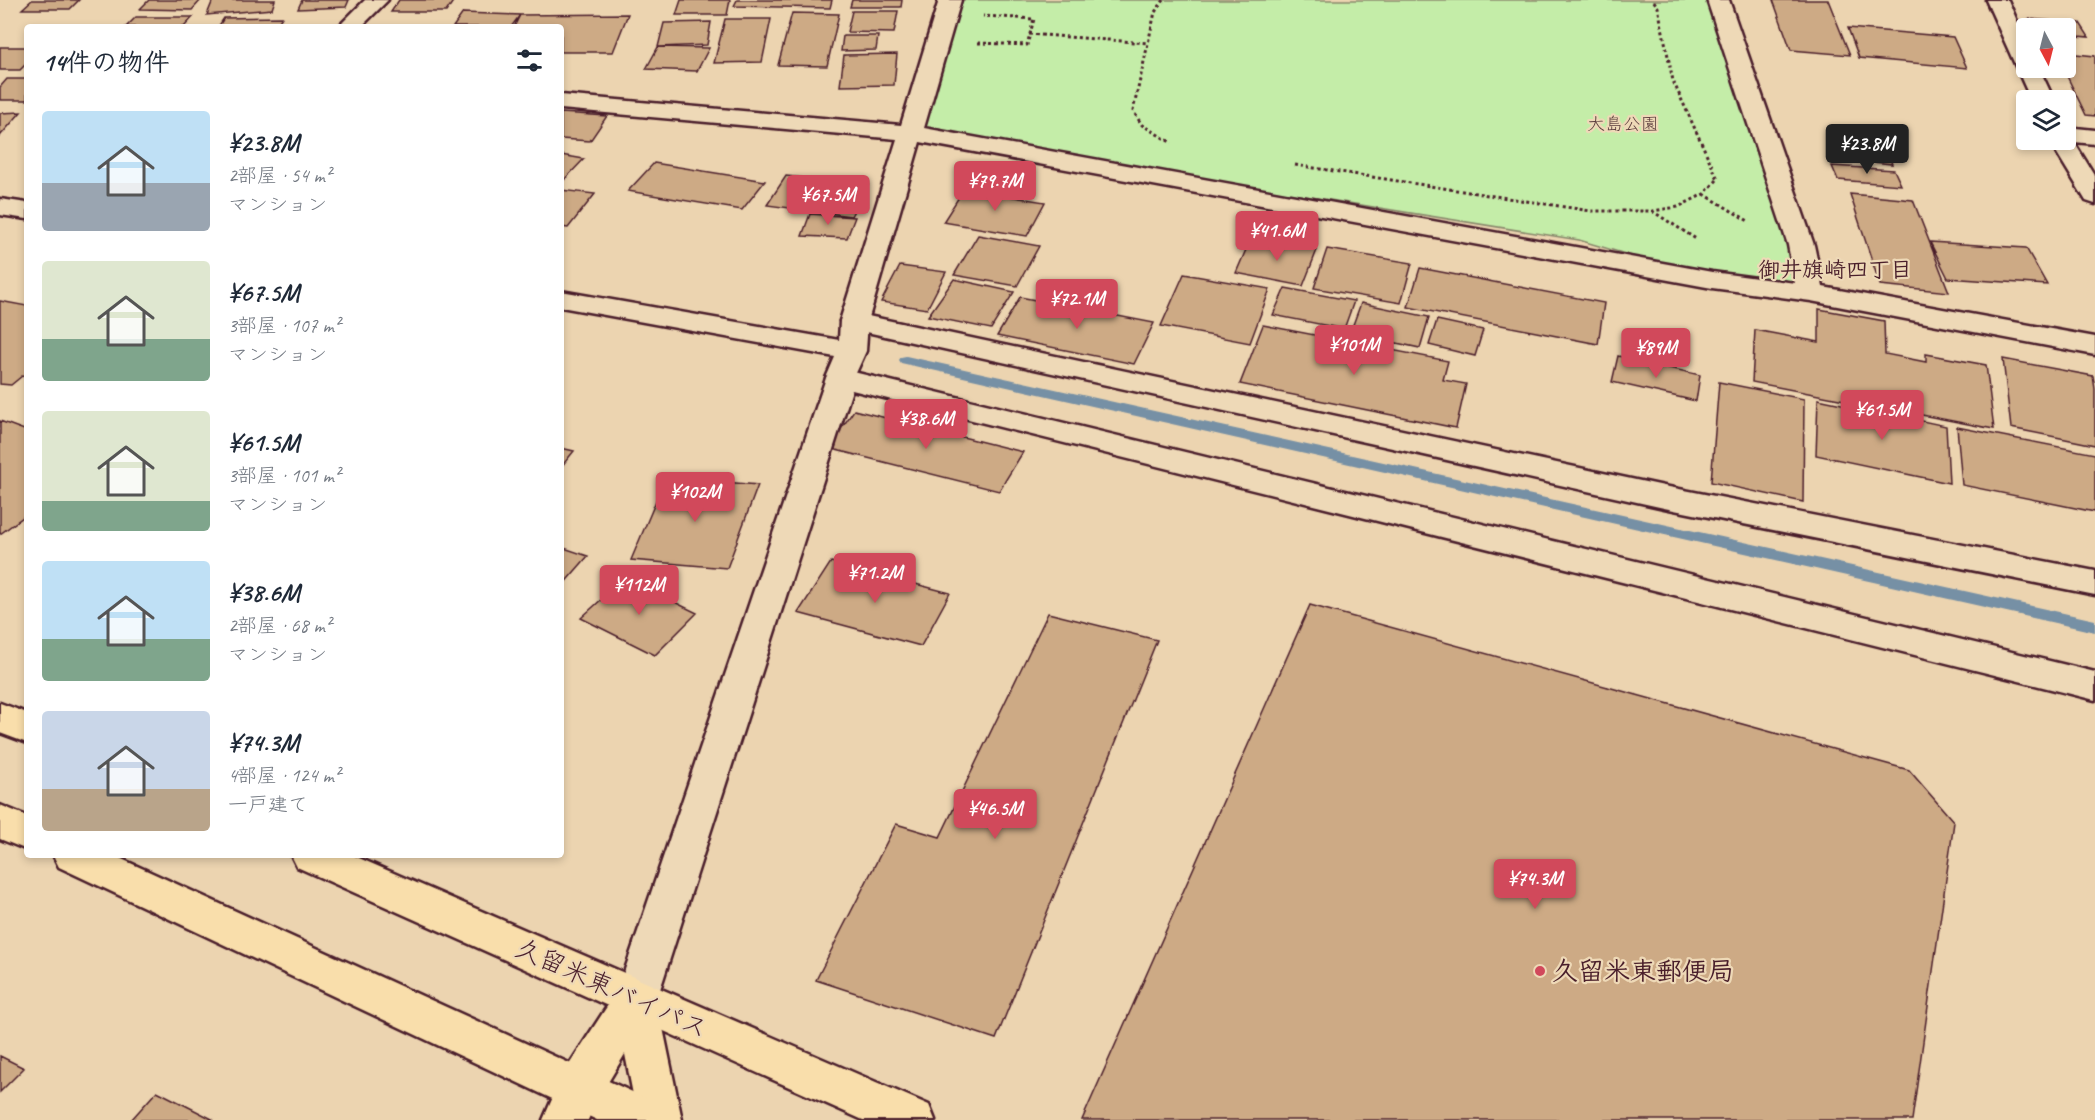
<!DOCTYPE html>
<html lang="ja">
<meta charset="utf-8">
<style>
body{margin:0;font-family:Caveat,"Klee One",sans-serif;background:#f2f2f3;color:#1f2937;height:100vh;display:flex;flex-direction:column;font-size:22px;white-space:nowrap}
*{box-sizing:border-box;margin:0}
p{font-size:20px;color:#747a83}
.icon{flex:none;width:33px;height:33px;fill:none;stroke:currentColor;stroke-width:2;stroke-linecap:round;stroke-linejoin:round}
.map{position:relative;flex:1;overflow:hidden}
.drawer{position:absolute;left:24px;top:24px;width:540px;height:834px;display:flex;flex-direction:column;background:#fff;border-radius:6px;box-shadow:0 3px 9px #0003}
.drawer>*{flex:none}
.needle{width:39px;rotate:173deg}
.buttons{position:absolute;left:2016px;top:18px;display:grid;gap:12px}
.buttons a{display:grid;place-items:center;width:60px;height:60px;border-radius:6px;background:#fff;box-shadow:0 3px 9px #0003;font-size:30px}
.price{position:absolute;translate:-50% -51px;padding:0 14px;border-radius:6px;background:#d1495b;color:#fff;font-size:20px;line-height:39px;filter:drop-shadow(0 2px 3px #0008)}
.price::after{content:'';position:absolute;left:50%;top:36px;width:18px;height:14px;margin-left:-9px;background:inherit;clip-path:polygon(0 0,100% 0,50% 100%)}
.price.selected{background:#222;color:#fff}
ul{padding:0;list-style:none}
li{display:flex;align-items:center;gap:18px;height:150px;padding:0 18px}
li span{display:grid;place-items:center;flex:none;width:168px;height:120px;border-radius:6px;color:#555}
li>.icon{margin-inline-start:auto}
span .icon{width:72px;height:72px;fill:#fffc;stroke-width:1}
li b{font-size:26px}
h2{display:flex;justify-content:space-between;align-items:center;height:72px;padding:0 18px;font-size:26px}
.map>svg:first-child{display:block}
.green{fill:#c4eda8;stroke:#87866a;stroke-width:1.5}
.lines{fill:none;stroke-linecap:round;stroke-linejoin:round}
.stream{fill:#7690a5;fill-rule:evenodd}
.building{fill:#cdaa85;stroke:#4a1f2b;stroke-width:1.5}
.minor-casing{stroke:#4a1f2b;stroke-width:5}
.tertiary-casing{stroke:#4a1f2b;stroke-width:5}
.primary-casing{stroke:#4a1f2b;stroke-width:5}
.trunk-casing{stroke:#4a1f2b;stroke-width:5}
.path{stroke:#4a1f2b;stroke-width:3;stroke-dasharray:3 3;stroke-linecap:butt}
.minor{fill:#eed9b7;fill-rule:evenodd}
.tertiary{fill:#eed9b7;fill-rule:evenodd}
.primary{fill:#f9deab;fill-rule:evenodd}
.trunk{fill:#f9deab;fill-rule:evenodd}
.poi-dot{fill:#d1495b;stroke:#eed9b7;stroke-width:2}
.labels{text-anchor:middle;stroke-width:4.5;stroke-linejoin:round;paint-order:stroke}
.far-park-label{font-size:18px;fill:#5c3e3e;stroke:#eed9b7}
.neighbourhood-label{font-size:22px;font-weight:bold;fill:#4a1f2b;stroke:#eed9b7}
.near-poi-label{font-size:26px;font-weight:bold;fill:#4a1f2b;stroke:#eed9b7;text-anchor:start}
.near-street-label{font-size:26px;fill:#4a1f2b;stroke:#eed9b7}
</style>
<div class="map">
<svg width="2095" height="1120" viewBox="0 0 2095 1120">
<rect width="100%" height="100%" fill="#ecd4b0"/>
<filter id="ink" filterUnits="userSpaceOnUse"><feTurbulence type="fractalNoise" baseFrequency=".0167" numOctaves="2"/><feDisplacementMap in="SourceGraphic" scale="12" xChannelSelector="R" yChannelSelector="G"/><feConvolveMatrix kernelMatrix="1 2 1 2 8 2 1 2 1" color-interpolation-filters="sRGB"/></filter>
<g filter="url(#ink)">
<path class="green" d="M948 0H1714L1811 293 1712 280 1579 240 912 133Z"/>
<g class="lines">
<path class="stream" d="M906 356 2095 620V632L901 363 899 360 901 357Z"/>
</g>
<path class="building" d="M32 0H79L70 9H22Z
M149 0H201L192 10 140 9Z
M213 0H275L272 9 207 15Z
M302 0H349L346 7 298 9Z
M399 0H454L446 12H391Z
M681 0H730L727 15H676Z
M737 0H832L830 8 734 6Z
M852 0H902L901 7H850Z
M1773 0H1828L1850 55 1791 50Z
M852 11H898L894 33 847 32Z
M463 13 520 15 511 27H453Z
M792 13 839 14 827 66 778 65Z
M628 14 613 52H561V27H514L520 15Z
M136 17H193L184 27H126Z
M282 17 275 27H218L224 18Z
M725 19H771L762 62 714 63Z
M2029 19 2080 23 2089 37 2066 35V28H2034Z
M711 22 707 45 658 47 664 23Z
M1848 28 1953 37 1967 68 1859 58Z
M843 36H878L876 50 841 51Z
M0 47H27V63L20 70H0Z
M658 47 709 48 697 71 646 69Z
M2066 53 2095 56V116L2086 115 2063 68H2066Z
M897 54 894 85 840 86 844 55Z
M7 79H27V100H0V87Z
M21 112 0 136V113Z
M561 113 607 116 590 141 561 139Z
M1841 142 1886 147 1892 164 1847 159Z
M561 155 584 159 562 182H561Z
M654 163 765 181 742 210 628 191Z
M1832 166 1894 170 1901 185 1838 180Z
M786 176 868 185 851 216 767 205Z
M964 189 1045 202 1027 236 943 222Z
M561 190 595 194 568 228 561 227Z
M1850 194 1913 200 1949 292 1880 285Z
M810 214 855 217 847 238 802 236Z
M978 235 1039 246 1017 286 954 275Z
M1251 238 1317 250 1303 286 1236 273Z
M1930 242 2026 248 2047 285 1948 278Z
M1327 249 1412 263 1401 303 1314 288Z
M900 266 946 272 927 309 881 302Z
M1420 268 1604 303 1598 344 1408 307Z
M1184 274 1270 289 1250 343 1161 326Z
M954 279 1014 292 991 329 928 316Z
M1285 288 1354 301 1344 329 1273 315Z
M1020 297 1154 323 1134 364 997 336Z
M0 301 27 306V377L22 376 11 385 0 384Z
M1361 303 1429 317 1420 348 1350 333Z
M1819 309 1884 321 1885 354 1926 362V354L1986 365 1994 429 1752 382 1755 330 1819 342Z
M1437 320 1483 330 1475 356 1429 345Z
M1263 325 1448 361 1443 380 1466 384 1456 428 1240 384Z
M1618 356 1700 375 1696 401 1612 382Z
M2003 359 2093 376 2095 389V445L2011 428Z
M1719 382 1804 399 1803 502 1711 482Z
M1818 399 1946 426 1949 483 1816 455Z
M854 410 1023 452 999 491 828 448Z
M0 421 27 431V514L0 534Z
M1957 427 2095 454V512L1962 485Z
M561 448 574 451 561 467Z
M666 477 758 485 727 568 631 560Z
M561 547 588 556 561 587Z
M831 562 950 593 921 646 798 613Z
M625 578 697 613 655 655 581 618Z
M1310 605 1909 770 1954 822 1912 1120H1082Z
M1048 613 1157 640 996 1039 816 980 896 824 940 837Z
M0 1056 24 1068 0 1092Z
M157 1091 214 1120H131Z"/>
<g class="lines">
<defs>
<path id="minor" d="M365 0H388L361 27H338Z
M939 0H961L924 128 1712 272 1795 283 1788 245 1707 0H1729L1814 245 1823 287 2095 337V355L1811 301 1712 288 920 142 868 321 866 351 851 384 841 387 831 384 826 378 835 357 561 307V291L839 340 840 321 897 139 561 109V95L901 125Z
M1986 0H2008L2026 42V68H2039L2054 100H2031Z
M2066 127 2095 130V144L2074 142 2095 176V204L2086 201 2049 140H2066Z
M0 199 27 203V219L0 215Z"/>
<path id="tertiary" d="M854 313 1664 486 2095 571V595L1664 508 844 327 840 321 844 315Z
M841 369 2095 672V700L852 390 657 999 651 1013 636 1018 621 1013 615 999 826 378 831 372Z"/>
<path id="primary" d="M636 980 651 985 657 999 682 1120H638L625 1054 595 1104 588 1120H543L563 1074 621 985Z"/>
<path id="trunk" d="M0 703 27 713V743L0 733Z
M0 805 27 816V850L0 839Z
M53 855H113L661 1105 667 1120H597L59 867Z
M291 855H352L929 1105 935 1120H863L297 867Z"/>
</defs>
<use href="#minor" class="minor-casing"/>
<use href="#tertiary" class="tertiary-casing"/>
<use href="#primary" class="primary-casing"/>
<use href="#trunk" class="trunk-casing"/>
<path class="path" d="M1164 0 1155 12 1133 111 1142 125 1172 143
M1029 34 1148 43
M978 43 1027 45 1034 19 983 16
M1295 165 1591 211H1652L1678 207 1704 194 1718 179 1673 81 1658 7 1653 0
M1704 194 1750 222
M1652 211 1696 239"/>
<use href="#minor" class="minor"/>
<use href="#tertiary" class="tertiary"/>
<use href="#primary" class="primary"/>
<use href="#trunk" class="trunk"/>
</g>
</g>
<circle class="poi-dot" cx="1540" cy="971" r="6"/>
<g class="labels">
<g class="far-park-label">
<text x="1623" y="130">大島公園</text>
</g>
<g class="neighbourhood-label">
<text x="1835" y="277">御井旗崎四丁目</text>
</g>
<g class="near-poi-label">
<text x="1552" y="980">久留米東郵便局</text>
</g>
<g class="near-street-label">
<text transform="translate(612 988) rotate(24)" y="9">久留米東バイパス</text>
</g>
</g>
</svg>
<div class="buttons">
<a><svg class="needle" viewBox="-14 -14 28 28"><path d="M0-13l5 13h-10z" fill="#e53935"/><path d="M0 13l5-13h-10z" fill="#747a83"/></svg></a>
<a><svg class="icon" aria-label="layers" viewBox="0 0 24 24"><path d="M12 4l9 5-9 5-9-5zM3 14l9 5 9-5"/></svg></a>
</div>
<b class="price selected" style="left:1867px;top:175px">¥23.8M</b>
<b class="price" style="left:995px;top:212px">¥79.7M</b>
<b class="price" style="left:828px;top:226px">¥67.5M</b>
<b class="price" style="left:1277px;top:262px">¥41.6M</b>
<b class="price" style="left:1077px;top:330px">¥72.1M</b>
<b class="price" style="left:1354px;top:376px">¥101M</b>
<b class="price" style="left:1656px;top:379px">¥89M</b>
<b class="price" style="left:1882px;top:441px">¥61.5M</b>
<b class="price" style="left:926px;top:450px">¥38.6M</b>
<b class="price" style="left:695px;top:523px">¥102M</b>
<b class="price" style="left:875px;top:604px">¥71.2M</b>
<b class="price" style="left:639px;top:616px">¥112M</b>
<b class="price" style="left:995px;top:840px">¥46.5M</b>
<b class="price" style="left:1535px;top:910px">¥74.3M</b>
<section class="drawer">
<h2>14件の物件<svg class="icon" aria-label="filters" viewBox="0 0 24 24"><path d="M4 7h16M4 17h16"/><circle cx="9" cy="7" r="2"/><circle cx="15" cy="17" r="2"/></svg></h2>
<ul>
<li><span style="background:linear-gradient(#bfe0f5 60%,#9aa5b1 0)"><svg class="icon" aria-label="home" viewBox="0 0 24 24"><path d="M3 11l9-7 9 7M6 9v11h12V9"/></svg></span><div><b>¥23.8M</b><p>2部屋 · 54 m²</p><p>マンション</p></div></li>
<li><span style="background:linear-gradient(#dfe7d0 65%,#7fa58c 0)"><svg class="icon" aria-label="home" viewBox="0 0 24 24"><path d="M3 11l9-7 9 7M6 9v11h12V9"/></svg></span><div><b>¥67.5M</b><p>3部屋 · 107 m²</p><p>マンション</p></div></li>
<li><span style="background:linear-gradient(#dfe7d0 75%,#7fa58c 0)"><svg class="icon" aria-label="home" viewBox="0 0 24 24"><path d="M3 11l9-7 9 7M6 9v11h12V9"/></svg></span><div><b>¥61.5M</b><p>3部屋 · 101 m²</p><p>マンション</p></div></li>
<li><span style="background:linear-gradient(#bfe0f5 65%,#7fa58c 0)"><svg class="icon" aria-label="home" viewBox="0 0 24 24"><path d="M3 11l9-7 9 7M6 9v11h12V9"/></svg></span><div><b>¥38.6M</b><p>2部屋 · 68 m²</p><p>マンション</p></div></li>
<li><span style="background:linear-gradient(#c9d6e8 65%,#b9a48a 0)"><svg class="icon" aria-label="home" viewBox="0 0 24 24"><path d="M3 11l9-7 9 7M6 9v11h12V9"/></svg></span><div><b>¥74.3M</b><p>4部屋 · 124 m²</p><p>一戸建て</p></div></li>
</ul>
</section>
</div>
